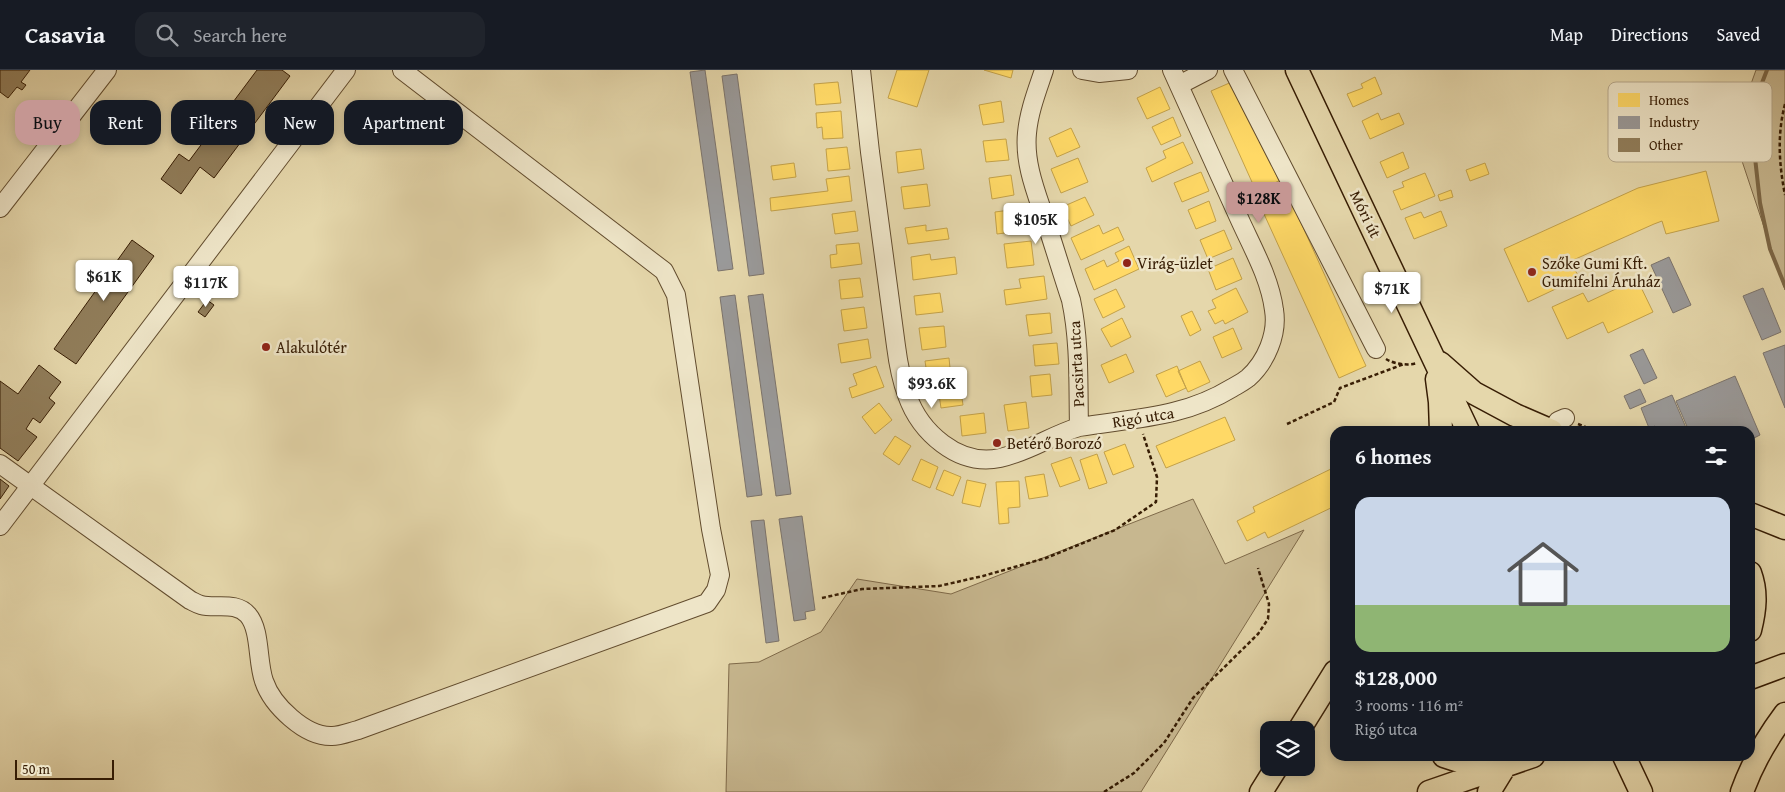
<!DOCTYPE html>
<meta charset="utf-8">
<style>
body{margin:0;font-family:"Gentium Book Plus",serif;background:#20242c;color:#f1f3f6;height:100vh;display:flex;flex-direction:column;font-size:19px;white-space:nowrap}
*{box-sizing:border-box;margin:0}
p{font-size:16px;color:#9ea1a6}
.icon{flex:none;width:28px;height:28px;fill:none;stroke:currentColor;stroke-width:2;stroke-linecap:round;stroke-linejoin:round}
.map{position:relative;flex:1;overflow:hidden}
.details{position:absolute;left:1330px;top:356px;width:425px;height:335px;display:flex;flex-direction:column;background:#171b24;border-radius:15px;box-shadow:0 2px 12px #0003}
.details>*{flex:none}
.banner{position:absolute;left:15px;top:30px;width:475px;height:45px;display:flex;gap:10px}
.fabs{position:absolute;left:1260px;top:651px;display:grid;gap:10px}
.fabs a{display:grid;place-items:center;width:55px;height:55px;border-radius:10px;background:#171b24;box-shadow:0 2px 12px #0003;font-size:25px}
.scale{position:absolute;left:15px;bottom:12px;width:99px;box-sizing:border-box;padding-left:5px;border:2px solid #371d04;border-top:0;font-size:14px;line-height:18px;white-space:nowrap;color:#371d04;-webkit-text-stroke:4px #eee5c8;paint-order:stroke}
.price{position:absolute;translate:-50% -42px;padding:0 11px;border-radius:5px;background:#fff;color:#222;font-size:16px;line-height:32px;filter:drop-shadow(0 1px 2px #0008)}
.price::after{content:'';position:absolute;left:50%;top:30px;width:15px;height:11px;margin-left:-8px;background:inherit;clip-path:polygon(0 0,100% 0,50% 100%)}
.price.current{background:#c59692;color:#111}
ul{padding:0;list-style:none}
li{display:grid;align-content:center;gap:10px;height:265px;padding:0 25px}
li+li{border-top:1px solid #363941}
li span{display:grid;place-items:center;height:155px;border-radius:15px;color:#555}
li>.icon{margin-inline-start:auto}
span .icon{width:90px;height:90px;fill:#fffc;stroke-width:1}
li b{font-size:21px}
h2{display:flex;justify-content:space-between;align-items:center;height:60px;padding:0 25px;font-size:21px}
.chip{padding:0 18px;border-radius:15px;background:#171b24;box-shadow:0 2px 12px #0003;font-size:18px;line-height:45px}
.chip.current{background:#c59692;color:#111}
header{display:flex;align-items:center;gap:30px;box-sizing:border-box;height:70px;padding:0 25px;background:#171b24;border-bottom:1px solid #363941}
header strong{font-size:24px}
nav{display:flex;gap:28px;margin-inline-start:auto;font-size:18px}
.search{width:350px;height:45px;background:#20242c;display:flex;align-items:center;gap:12px;box-sizing:border-box;padding:0 18px;border-radius:15px;color:#9ea1a6;font-size:19px}
.map>svg:first-child{display:block}
.green{fill:#c7b78f;stroke:#7f6a4a}
.homes{fill:#ffd966;stroke:#c3a149}
.industry{fill:#999;stroke:#7c746c}
.lines{fill:none;stroke-linecap:round;stroke-linejoin:round}
.stream{stroke:#7c6746;stroke-width:4}
.building{fill:#917e5b;stroke:#371d04}
.minor-casing{stroke:#624c2e;stroke-width:20}
.major-casing{stroke:#371d04;stroke-width:25}
.path{stroke:#371d04;stroke-width:2.5;stroke-dasharray:4 2.5;stroke-linecap:butt}
.minor{stroke:#eee5c8;stroke-width:18}
.major{stroke:#e5d7ab;stroke-width:22}
.poi-dot{fill:#8f2418;stroke:#eee5c8;stroke-width:2}
.labels{text-anchor:middle;stroke-width:5;stroke-linejoin:round;paint-order:stroke}
.street-label{font-size:16px;fill:#371d04;stroke:#eee5c8}
.poi-label{font-size:16px;fill:#371d04;stroke:#eee5c8;text-anchor:start}
.key{fill:#eee5c8;stroke:#b7a98d;stroke-width:1}
.key-label{font-size:14px;fill:#371d04}
</style>
<header>
<strong>Casavia</strong>
<div class="search"><svg class="icon" aria-label="search" viewBox="0 0 24 24"><circle cx="10" cy="10" r="6"/><path d="M15 15l6 6"/></svg>Search here</div>
<nav><a>Map</a><a>Directions</a><a>Saved</a></nav>
</header>
<div class="map">
<svg width="1785" height="722" viewBox="0 0 1785 722">
<rect width="100%" height="100%" fill="#e5d7ab"/>
<filter id="stains"><feTurbulence type="fractalNoise" baseFrequency=".004" numOctaves="4"/><feColorMatrix values="0 0 0 0 .2 0 0 0 0 .09 0 0 0 0 .02 0 0 0 .5 -.17"/></filter>
<radialGradient id="worn" r=".72"><stop offset=".6" stop-color="#630" stop-opacity="0"/><stop offset="1" stop-color="#630" stop-opacity=".3"/></radialGradient>
<path class="green" d="M1756 0H1785V220L1733 64Z
M1193 429 1225 494 1304 460 1141 722H726L729 594 759 592 821 562 857 509 951 524Z"/>
<path class="homes" d="M897 0H929L917 37 888 28Z
M984 0H1013L1011 8Z
M1375 7 1382 24 1353 37 1347 24 1363 18 1361 14Z
M1234 11 1279 111 1256 121 1211 21Z
M838 12 841 33 816 35 814 14Z
M1160 17 1170 39 1147 49 1137 28Z
M1001 31 1004 52 983 55 979 35Z
M841 41 843 68 823 69 822 57 817 58 816 43Z
M1378 43 1381 50 1399 43 1404 54 1370 69 1362 51Z
M1173 47 1181 66 1161 75 1152 57Z
M1071 58 1080 77 1057 87 1049 68Z
M1006 69 1009 90 986 92 983 71Z
M1183 72 1193 93 1152 112 1146 98 1166 88 1163 81Z
M847 77 850 99 828 101 826 79Z
M921 79 924 99 898 103 896 82Z
M1403 82 1409 98 1387 108 1380 92Z
M1078 88 1088 112 1061 123 1051 99Z
M794 93 796 107 773 110 771 96Z
M1485 93 1489 104 1470 111 1466 100Z
M1706 101 1719 151 1666 164 1662 151 1654 154 1571 191 1579 208 1528 232 1504 179 1638 118Z
M1201 102 1209 121 1182 132 1174 113Z
M1425 103 1435 126 1401 140 1393 121 1404 117 1402 112Z
M1011 105 1014 125 992 129 989 108Z
M849 106 852 131 771 141 770 128 828 121 826 109Z
M927 114 930 136 904 139 901 117Z
M1451 120 1453 127 1440 131 1438 125Z
M1085 127 1094 145 1071 156 1062 137Z
M1209 131 1216 151 1196 159 1188 140Z
M1291 131 1366 296 1339 308 1264 144Z
M1018 139 1021 161 997 164 995 142Z
M855 141 858 161 835 164 832 144Z
M1441 141 1447 156 1414 169 1405 148 1421 142 1424 148Z
M926 155V161L947 158 949 169 908 174 905 158Z
M1099 155 1103 164 1118 157 1124 170 1081 190 1071 168Z
M1224 160 1232 179 1208 189 1200 170Z
M1031 171 1034 195 1007 198 1004 174Z
M859 173 862 194 831 198 830 185 837 184 836 175Z
M1129 176 1139 199 1094 220 1085 199 1104 190 1107 197 1119 191 1115 183Z
M930 184 931 190 955 187 957 204 913 210 911 187Z
M1233 188 1242 209 1216 220 1208 199Z
M1044 206 1047 229 1006 235 1004 220 1021 218 1019 209Z
M860 208 863 227 841 229 839 210Z
M1637 209 1653 242 1608 263 1603 252 1567 269 1552 237 1583 223 1588 232Z
M1236 218 1248 242 1225 254 1223 250 1215 254 1208 241 1216 238 1212 230Z
M1116 219 1125 237 1103 248 1094 229Z
M940 223 943 242 916 245 914 226Z
M864 237 867 258 844 261 841 240Z
M1192 241 1201 260 1190 266 1181 246Z
M1050 243 1052 263 1029 266 1026 245Z
M1122 248 1131 267 1111 277 1101 259Z
M944 256 946 277 922 280 919 258Z
M1233 258 1242 279 1222 288 1213 267Z
M868 269 871 288 841 293 838 274Z
M1057 273 1059 294 1035 296 1033 275Z
M1126 284 1134 302 1109 313 1101 295Z
M949 288 951 308 928 311 925 291Z
M1200 291 1210 312 1188 322 1178 301Z
M876 296 884 317 852 328 849 318 857 315 853 304Z
M1177 296 1186 318 1166 327 1156 305Z
M1050 304 1052 325 1032 327 1030 306Z
M960 315 963 335 941 338 938 318Z
M1026 332 1029 358 1008 361 1004 335Z
M879 333 892 350 875 364 862 347Z
M984 343 986 363 962 366 960 346Z
M1225 347 1235 370 1166 398 1156 376Z
M895 366 911 376 899 395 883 384Z
M1125 374 1134 397 1113 405 1104 382Z
M1097 384 1107 413 1089 419 1080 390Z
M1071 387 1080 410 1060 417 1051 394Z
M921 389 938 397 930 418 912 410Z
M1335 397V436L1268 468 1265 462 1247 471 1237 451 1255 442 1253 437Z
M944 400 961 407 953 426 936 419Z
M1044 404 1048 426 1029 429 1025 407Z
M967 410 986 414 980 437 962 433Z
M1019 411 1020 437 1008 438 1009 453 999 454 996 412Z"/>
<path class="industry" d="M705 0 733 199 718 201 690 2Z
M737 4 764 204 749 206 722 6Z
M1669 187 1691 235 1673 243 1651 195Z
M1763 218 1781 262 1762 270 1743 226Z
M763 224 791 424 776 426 748 226Z
M735 225 762 425 747 427 720 227Z
M1785 275V338L1763 283Z
M1643 279 1657 308 1644 314 1630 285Z
M1735 306 1760 365 1750 370V361H1689L1676 331Z
M1640 319 1646 332 1630 339 1624 326Z
M1672 325 1687 360 1657 361 1655 356 1649 358 1641 338Z
M802 446 815 540 805 542 806 549 794 551 779 449Z
M764 450 779 571 766 573 751 451Z"/>
<g class="lines">
<path class="stream" d="M1767 0 1755 31 1751 51 1760 133 1770 179 1785 216"/>
</g>
<path class="building" d="M0 0H30L21 12 26 15 22 20 17 17 8 28 0 22Z
M257 0H282L290 6 214 108 200 97 181 124 161 109 179 84 189 91Z
M132 170 154 186 76 294 54 279Z
M207 230 214 235 205 247 198 242Z
M39 295 61 312 49 328 55 333 40 353 33 348 26 359 37 367 18 391 0 378V311L18 324Z
M0 409 9 416 0 429Z"/>
<g class="lines">
<defs>
<path id="minor" d="M861 0 870 82 896 276C898 292 901 309 907 325 920 362 958 397 1000 388 1028 382 1052 365 1079 357 1134 348 1183 348 1232 318 1237 315 1243 312 1248 308 1266 292 1278 264 1274 240 1270 208 1252 177 1239 148 1217 99 1194 49 1172 0
M1044 0C1037 21 1029 41 1027 63 1024 93 1036 122 1045 149 1054 176 1062 203 1071 230 1080 272 1078 315 1079 357
M1082 0 1099 3 1128 0
M1233 0 1376 279
M1179 15 1208 0
M0 138 107 0
M1552 361 1558 351 1565 348
M0 394 190 530C194 532 197 534 201 535 216 539 236 531 248 545 261 560 257 592 264 611 272 635 305 667 332 666 340 666 350 662 358 660L707 533 716 520 720 505 711 459 676 225 664 201 402 0
M0 456 346 0"/>
<path id="major" d="M1297 0 1468 361
M1440 293 1474 323 1515 345 1552 361
M1437 309 1440 332 1441 361
M1750 444 1785 458
M1750 503C1757 522 1755 540 1750 560
M1750 608 1785 595
M1299 660 1335 602
M1444 686 1490 701
M1624 686 1641 722
M1261 722 1276 698
M1429 722 1533 686
M1489 722 1505 696
M1742 722C1752 694 1767 668 1785 644"/>
</defs>
<use href="#minor" class="minor-casing"/>
<use href="#major" class="major-casing"/>
<path class="path" d="M1785 34C1777 65 1779 94 1785 125
M1386 289C1394 294 1408 296 1417 293
M1287 354 1334 332 1340 318 1404 294
M1578 354 1595 361
M822 528 862 519 939 516 983 506 1046 488 1115 460 1156 432 1157 407 1143 364
M1104 722 1134 703 1164 673 1193 628 1258 564 1268 549 1269 534 1258 498"/>
<use href="#minor" class="minor"/>
<use href="#major" class="major"/>
</g>
<g class="poi-dot">
<circle cx="1127" cy="193" r="5"/>
<circle cx="1532" cy="202" r="5"/>
<circle cx="266" cy="277" r="5"/>
<circle cx="997" cy="373" r="5"/>
</g>
<g class="labels">
<g class="street-label">
<text transform="translate(1366 144) rotate(64)" y="6">Móri út</text>
<text transform="translate(1076 294) rotate(-93)" y="6">Pacsirta utca</text>
<text transform="translate(1143 347) rotate(-9)" y="6">Rigó utca</text>
</g>
<g class="poi-label">
<text x="1137" y="199">Virág-üzlet</text>
<text x="1542" y="199">Szőke Gumi Kft.<tspan x="1542" dy="18">Gumifelni Áruház</tspan></text>
<text x="276" y="283">Alakulótér</text>
<text x="1007" y="379">Betérő Borozó</text>
</g>
</g>
<rect x="1608" y="12" width="164" height="80" rx="8" class="key"/>
<rect x="1618" y="23" width="22" height="14" fill="#ffd966"/>
<rect x="1618" y="46" width="22" height="13" fill="#999"/>
<rect x="1618" y="68" width="22" height="14" fill="#917e5b"/>
<g class="key-label">
<text x="1649" y="35">Homes</text>
<text x="1649" y="57">Industry</text>
<text x="1649" y="80">Other</text>
</g>
<rect width="100%" height="100%" filter="url(#stains)"/>
<rect width="100%" height="100%" fill="url(#worn)"/>
</svg>
<div class="fabs">
<a><svg class="icon" aria-label="layers" viewBox="0 0 24 24"><path d="M12 4l9 5-9 5-9-5zM3 14l9 5 9-5"/></svg></a>
</div>
<div class="scale">50 m</div>
<b class="price current" style="left:1259px;top:154px">$128K</b>
<b class="price" style="left:1036px;top:175px">$105K</b>
<b class="price" style="left:104px;top:232px">$61K</b>
<b class="price" style="left:206px;top:238px">$117K</b>
<b class="price" style="left:1392px;top:244px">$71K</b>
<b class="price" style="left:932px;top:339px">$93.6K</b>
<div class="banner">
<a class="chip current">Buy</a>
<a class="chip">Rent</a>
<a class="chip">Filters</a>
<a class="chip">New</a>
<a class="chip">Apartment</a>
</div>
<section class="details">
<h2>6 homes<svg class="icon" aria-label="filters" viewBox="0 0 24 24"><path d="M4 7h16M4 17h16"/><circle cx="9" cy="7" r="2"/><circle cx="15" cy="17" r="2"/></svg></h2>
<ul>
<li><span style="background:linear-gradient(#c9d6e8 70%,#8fb573 0)"><svg class="icon" aria-label="home" viewBox="0 0 24 24"><path d="M3 11l9-7 9 7M6 9v11h12V9"/></svg></span><div><b>$128,000</b><p>3 rooms · 116 m²</p><p>Rigó utca</p></div></li>
</ul>
</section>
</div>
